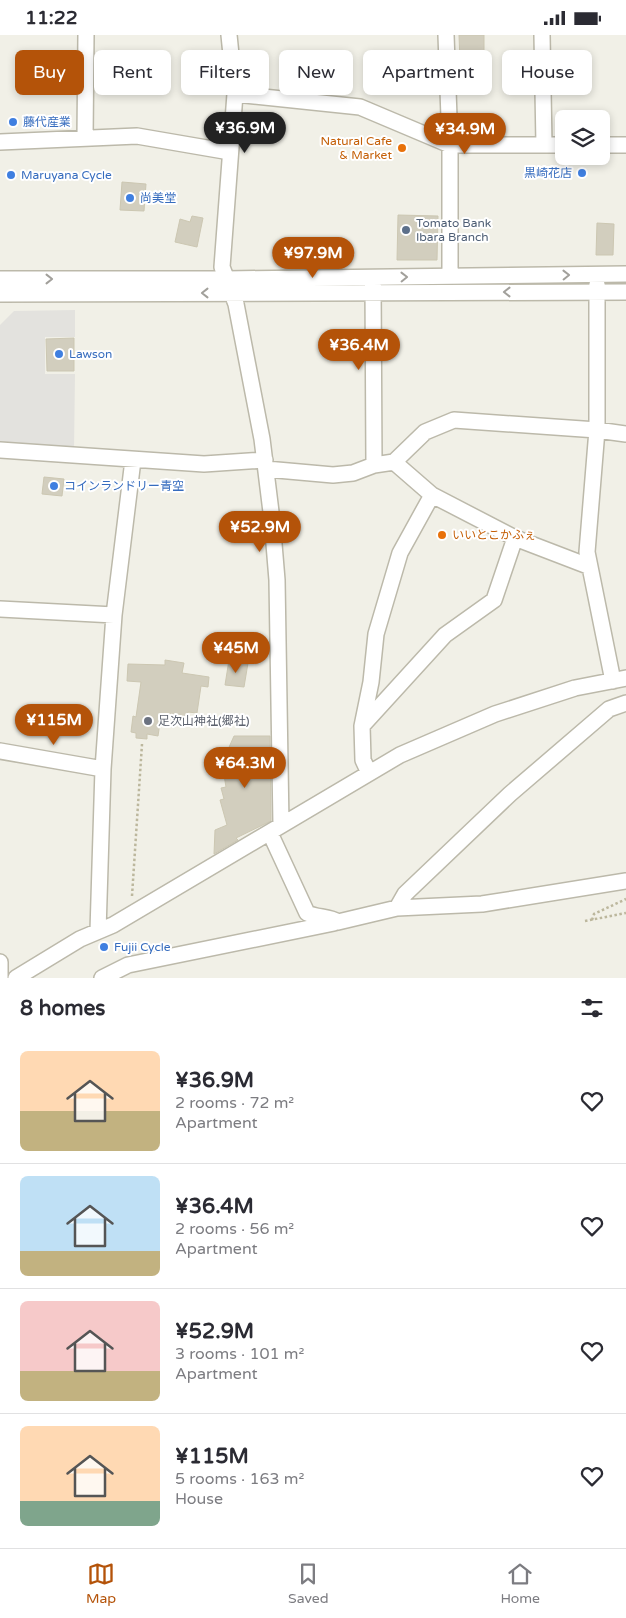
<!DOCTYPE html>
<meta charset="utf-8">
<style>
body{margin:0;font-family:"Varela Round","Noto Sans JP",sans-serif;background:#f2f2f3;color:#2b2b33;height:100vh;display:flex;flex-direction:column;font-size:19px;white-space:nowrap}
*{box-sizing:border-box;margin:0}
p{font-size:16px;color:#7c7c81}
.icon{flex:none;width:28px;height:28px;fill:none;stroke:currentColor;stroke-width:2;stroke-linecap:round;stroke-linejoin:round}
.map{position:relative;height:943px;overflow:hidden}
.panel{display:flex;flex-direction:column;background:#fff;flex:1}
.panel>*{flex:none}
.hud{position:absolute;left:15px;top:15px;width:596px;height:45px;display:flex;gap:10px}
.controls{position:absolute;left:555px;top:75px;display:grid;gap:10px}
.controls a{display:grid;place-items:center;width:55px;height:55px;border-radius:8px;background:#fff;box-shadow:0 2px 8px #0003;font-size:25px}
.price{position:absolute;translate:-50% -42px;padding:0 11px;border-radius:18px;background:#b45309;color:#fff;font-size:16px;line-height:32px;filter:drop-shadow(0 1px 2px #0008)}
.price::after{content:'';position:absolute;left:50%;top:30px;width:15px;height:11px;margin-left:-8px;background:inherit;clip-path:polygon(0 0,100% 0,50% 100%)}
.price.active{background:#222;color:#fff}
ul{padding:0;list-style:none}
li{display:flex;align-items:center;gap:15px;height:125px;padding:0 20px}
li+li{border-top:1px solid #e1e1e2}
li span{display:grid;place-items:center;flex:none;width:140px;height:100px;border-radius:8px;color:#555}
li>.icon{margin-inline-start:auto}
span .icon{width:60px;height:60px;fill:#fffc;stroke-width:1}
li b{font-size:21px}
h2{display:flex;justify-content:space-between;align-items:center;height:60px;padding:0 20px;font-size:21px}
.pill{padding:0 18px;border-radius:8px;background:#fff;box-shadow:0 2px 8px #0003;font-size:18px;line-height:45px}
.pill.active{background:#b45309;color:#fff}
.status{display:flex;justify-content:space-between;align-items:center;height:35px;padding:0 25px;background:#fff;direction:ltr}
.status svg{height:14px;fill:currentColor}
.dock{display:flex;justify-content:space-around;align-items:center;height:70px;border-top:1px solid #e1e1e2;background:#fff;font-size:14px;color:#7c7c81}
.dock a{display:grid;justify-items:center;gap:2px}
.dock .active{color:#b45309}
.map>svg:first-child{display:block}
.parking{fill:#e3e2de}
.building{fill:#d2cebe;stroke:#ccc7b2}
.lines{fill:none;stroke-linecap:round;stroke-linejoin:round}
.minor-casing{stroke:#bcb9aa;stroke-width:18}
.path{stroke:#bcb79d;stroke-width:2.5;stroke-dasharray:2.5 2.5;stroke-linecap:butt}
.minor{stroke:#fff;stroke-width:15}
.oneway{stroke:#a2a09b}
.shop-dot{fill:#3f7fe0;stroke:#fff;stroke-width:2}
.food-dot{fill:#e8710a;stroke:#fff;stroke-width:2}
.service-dot{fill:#5c6f8a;stroke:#fff;stroke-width:2}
.worship-dot{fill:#6b7280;stroke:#fff;stroke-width:2}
.labels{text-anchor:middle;stroke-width:4;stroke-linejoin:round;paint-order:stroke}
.shop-label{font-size:12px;fill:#366cbe;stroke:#fff;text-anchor:start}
.food-label{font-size:12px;fill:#c56008;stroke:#fff;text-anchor:end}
.service-label{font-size:12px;fill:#4e5e75;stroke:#fff;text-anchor:start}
.worship-label{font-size:12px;fill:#5b616d;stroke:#fff;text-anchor:start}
</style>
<div class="status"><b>11:22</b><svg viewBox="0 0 49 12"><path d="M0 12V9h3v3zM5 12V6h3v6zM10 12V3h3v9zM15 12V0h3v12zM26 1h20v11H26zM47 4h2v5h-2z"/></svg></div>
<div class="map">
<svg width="626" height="943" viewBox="0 0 626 943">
<rect width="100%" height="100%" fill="#f1f0e7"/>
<path class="parking" d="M75 275V302H45V339H75L74 415 0 409V290L14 276Z"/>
<path class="building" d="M459 0H484V27H460Z
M122 147 146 149 144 176 120 175Z
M398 180 438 181 437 225H397Z
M192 181 203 183 197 212 175 207 180 184 190 187Z
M597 188 614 189 613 220H596Z
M74 303V336H47L46 304Z
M44 442 64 444 62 461 42 459Z
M165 625 184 628 182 638 209 642 208 652 201 651 197 678 188 677 187 685 161 681 158 701 147 699V704L136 703V698L131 697 133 681 136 682 141 647 127 646 128 629 165 630Z
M229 625 248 628 244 652 225 650Z
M234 701H270L271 786 236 803 238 805 214 819 215 795 227 790 220 765 224 764 221 753 226 752 223 734 226 719Z"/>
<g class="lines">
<defs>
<path id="minor" d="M229 0 235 59 222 232 236 269 262 404 272 485 277 545 281 790
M446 0 450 110V241
M542 0 544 110
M235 59 360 72 450 110H564
M85 103 86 0
M0 107 137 101 230 117
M601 110H626
M0 244H226L626 239
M373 248 374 430
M0 259 626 257
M0 415 204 429 265 425
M266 434 333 440 353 438 374 430 394 427 425 397 454 385 597 395V249
M432 460 515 503 588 531
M0 574 114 580
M613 646 587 517 597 395 626 399
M362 691 445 600 494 565 515 503
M0 716 103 734
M369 738 363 725 362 691 371 647 376 599 400 518 432 460 394 427
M270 798 307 878C317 883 329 881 338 887L397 873 405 859 510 759 609 674 626 668
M397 873 482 869 626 846
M98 896 103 734 114 580 133 425
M0 927V943
M16 943 80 904 113 890 400 720 495 679 575 653 626 643
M102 943 128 930 334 888"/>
</defs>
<use href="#minor" class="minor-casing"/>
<path class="path" d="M132 861 142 709
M592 885 594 879 626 864
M585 886 626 878"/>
<use href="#minor" class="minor"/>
</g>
<defs><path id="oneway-chevron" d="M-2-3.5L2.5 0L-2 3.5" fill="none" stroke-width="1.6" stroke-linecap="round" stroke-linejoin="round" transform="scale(1.25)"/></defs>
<g class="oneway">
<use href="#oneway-chevron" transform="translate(566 240) rotate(-1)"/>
<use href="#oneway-chevron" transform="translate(404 242) rotate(-1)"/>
<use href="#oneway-chevron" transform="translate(49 244)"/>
<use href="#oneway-chevron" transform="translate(507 257) rotate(180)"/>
<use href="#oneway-chevron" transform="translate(205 258) rotate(-180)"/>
</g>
<g class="shop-dot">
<circle cx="13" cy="87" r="5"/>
<circle cx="582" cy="138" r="5"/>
<circle cx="11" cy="140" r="5"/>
<circle cx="130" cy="163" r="5"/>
<circle cx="59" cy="319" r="5"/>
<circle cx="54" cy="451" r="5"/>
<circle cx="104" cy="912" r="5"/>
</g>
<g class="food-dot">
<circle cx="402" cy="113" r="5"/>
<circle cx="442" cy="500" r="5"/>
</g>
<circle class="service-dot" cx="406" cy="195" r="5"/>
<circle class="worship-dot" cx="148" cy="686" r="5"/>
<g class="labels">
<g class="shop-label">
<text x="23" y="91">藤代産業</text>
<text x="572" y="142" text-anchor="end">黒崎花店</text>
<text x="21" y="144">Maruyana Cycle</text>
<text x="140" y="167">尚美堂</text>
<text x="69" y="323">Lawson</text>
<text x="64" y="455">コインランドリー青空</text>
<text x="114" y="916">Fujii Cycle</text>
</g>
<g class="food-label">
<text x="392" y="110">Natural Cafe<tspan x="392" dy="14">&amp; Market</tspan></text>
<text x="452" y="504" text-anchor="start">いいとこかふぇ</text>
</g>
<g class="service-label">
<text x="416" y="192">Tomato Bank<tspan x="416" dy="14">Ibara Branch</tspan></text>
</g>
<g class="worship-label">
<text x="158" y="690">足次山神社(郷社)</text>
</g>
</g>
</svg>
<div class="controls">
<a><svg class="icon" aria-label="layers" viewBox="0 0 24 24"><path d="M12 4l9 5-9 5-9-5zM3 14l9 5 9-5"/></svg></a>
</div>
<b class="price active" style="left:245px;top:119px">¥36.9M</b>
<b class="price" style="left:465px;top:120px">¥34.9M</b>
<b class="price" style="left:313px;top:244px">¥97.9M</b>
<b class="price" style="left:359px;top:336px">¥36.4M</b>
<b class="price" style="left:260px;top:518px">¥52.9M</b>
<b class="price" style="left:236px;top:639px">¥45M</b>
<b class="price" style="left:54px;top:711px">¥115M</b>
<b class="price" style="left:245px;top:754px">¥64.3M</b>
<div class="hud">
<a class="pill active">Buy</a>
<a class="pill">Rent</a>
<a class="pill">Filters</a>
<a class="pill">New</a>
<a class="pill">Apartment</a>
<a class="pill">House</a>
</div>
</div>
<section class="panel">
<h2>8 homes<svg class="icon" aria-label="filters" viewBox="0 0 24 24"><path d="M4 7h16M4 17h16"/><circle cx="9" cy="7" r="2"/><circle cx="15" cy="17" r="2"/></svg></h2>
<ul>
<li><span style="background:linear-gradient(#ffd9b3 60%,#c2b280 0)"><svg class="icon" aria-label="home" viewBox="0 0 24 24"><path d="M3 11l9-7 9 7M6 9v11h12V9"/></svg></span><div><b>¥36.9M</b><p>2 rooms · 72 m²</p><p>Apartment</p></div><svg class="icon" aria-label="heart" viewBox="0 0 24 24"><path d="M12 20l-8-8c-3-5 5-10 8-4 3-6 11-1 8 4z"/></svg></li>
<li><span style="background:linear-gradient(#bfe0f5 75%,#c2b280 0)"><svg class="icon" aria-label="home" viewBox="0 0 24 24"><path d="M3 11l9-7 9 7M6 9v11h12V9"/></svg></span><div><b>¥36.4M</b><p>2 rooms · 56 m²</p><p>Apartment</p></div><svg class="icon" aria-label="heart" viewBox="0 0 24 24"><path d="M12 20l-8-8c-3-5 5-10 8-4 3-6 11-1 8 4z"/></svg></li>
<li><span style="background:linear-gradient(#f6c9c9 70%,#c2b280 0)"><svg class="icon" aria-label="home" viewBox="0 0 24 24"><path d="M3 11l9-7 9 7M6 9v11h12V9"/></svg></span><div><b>¥52.9M</b><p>3 rooms · 101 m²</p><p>Apartment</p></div><svg class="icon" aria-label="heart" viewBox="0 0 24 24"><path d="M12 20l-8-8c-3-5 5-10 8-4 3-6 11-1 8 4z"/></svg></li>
<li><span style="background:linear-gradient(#ffd9b3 75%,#7fa58c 0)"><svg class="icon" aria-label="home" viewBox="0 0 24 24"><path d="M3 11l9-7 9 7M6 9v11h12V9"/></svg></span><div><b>¥115M</b><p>5 rooms · 163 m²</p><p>House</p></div><svg class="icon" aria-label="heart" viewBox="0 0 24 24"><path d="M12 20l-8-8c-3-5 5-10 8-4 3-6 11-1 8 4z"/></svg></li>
</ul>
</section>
<nav class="dock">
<a class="active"><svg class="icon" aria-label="map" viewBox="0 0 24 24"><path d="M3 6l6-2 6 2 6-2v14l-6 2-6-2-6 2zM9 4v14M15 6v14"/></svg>Map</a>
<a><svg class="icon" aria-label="saved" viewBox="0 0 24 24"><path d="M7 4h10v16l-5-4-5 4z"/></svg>Saved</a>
<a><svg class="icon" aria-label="home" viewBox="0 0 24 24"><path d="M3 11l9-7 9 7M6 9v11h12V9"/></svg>Home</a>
</nav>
